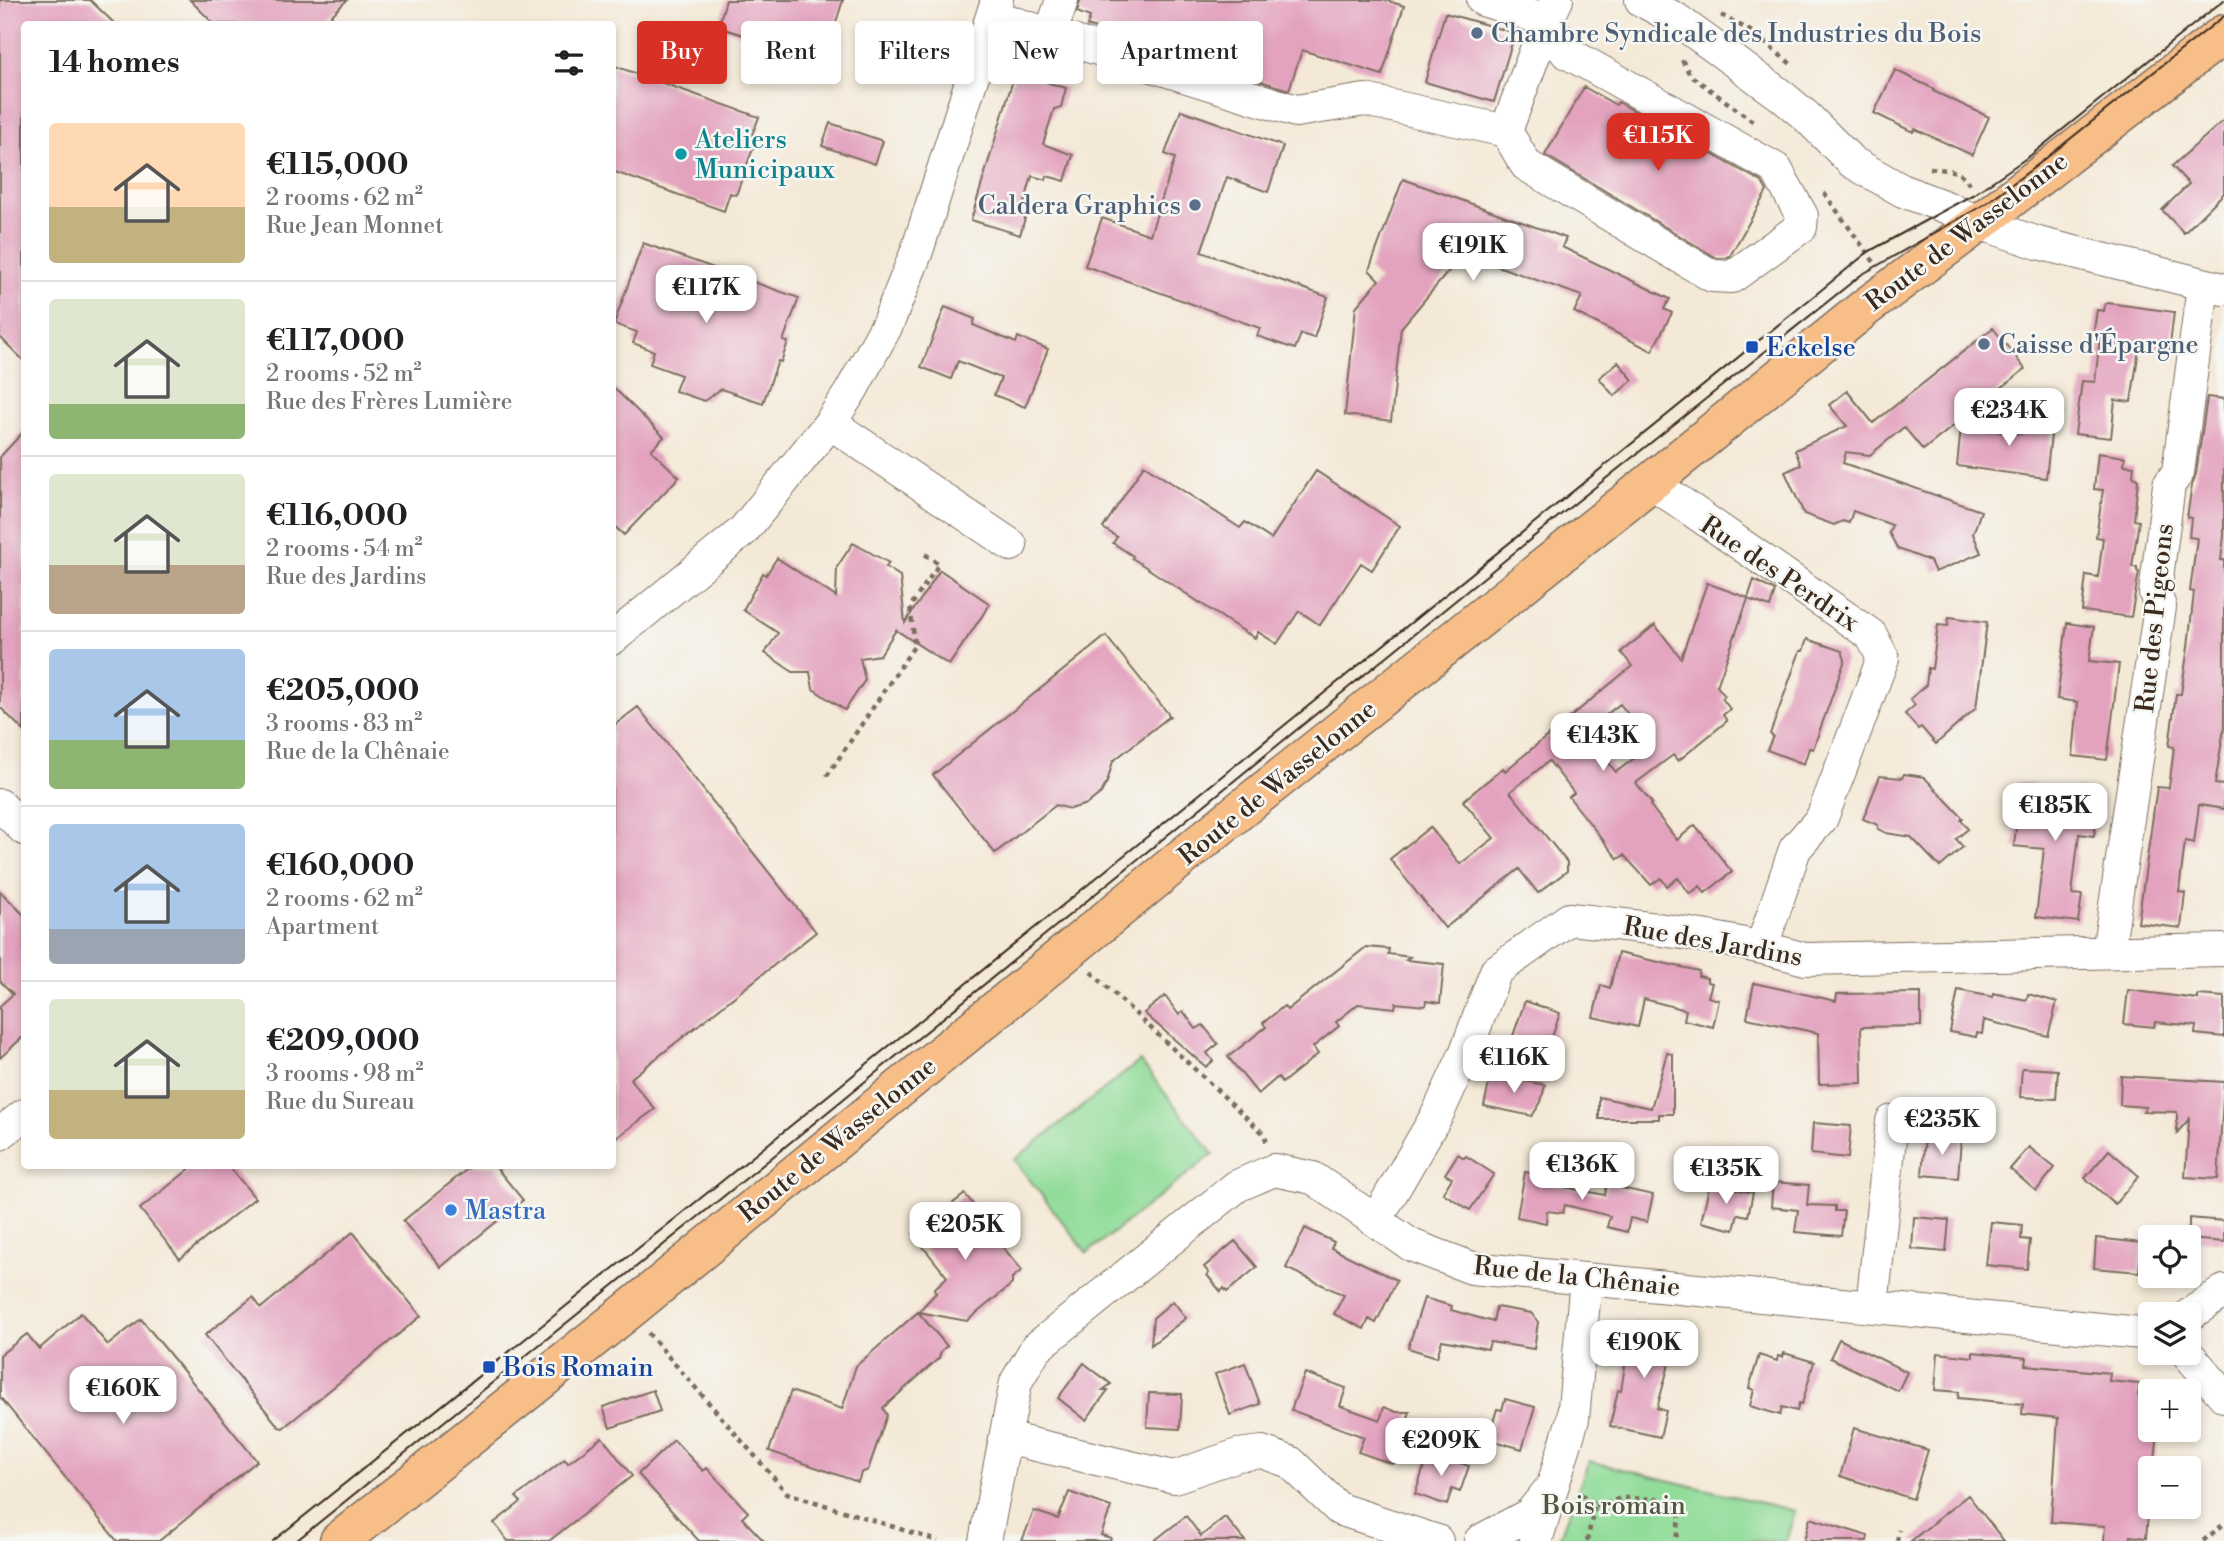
<!DOCTYPE html>
<meta charset="utf-8">
<style>
body{margin:0;font-family:"Libre Bodoni",serif;background:#f6f6f6;color:#202124;height:100vh;display:flex;flex-direction:column;font-size:26px;white-space:nowrap}
*{box-sizing:border-box;margin:0}
p{font-size:23px;color:#757577}
.icon{flex:none;width:38px;height:38px;fill:none;stroke:currentColor;stroke-width:2;stroke-linecap:round;stroke-linejoin:round}
.map{position:relative;flex:1;overflow:hidden}
.drawer{position:absolute;left:21px;top:21px;width:595px;height:1148px;display:flex;flex-direction:column;background:#fff;border-radius:7px;box-shadow:0 4px 10px #0003}
.drawer>*{flex:none}
.guide{position:absolute;left:637px;top:21px;width:665px;height:63px;display:flex;gap:14px}
.controls{position:absolute;left:2138px;top:1225px;display:grid;gap:14px}
.controls a{display:grid;place-items:center;width:63px;height:63px;border-radius:7px;background:#fff;box-shadow:0 4px 10px #0003;font-size:35px}
.price{position:absolute;translate:-50% -60px;padding:0 16px;border-radius:14px;background:#fff;color:#222;font-size:23px;line-height:46px;filter:drop-shadow(0 2px 4px #0008)}
.price::after{content:'';position:absolute;left:50%;top:42px;width:21px;height:16px;margin-left:-10px;background:inherit;clip-path:polygon(0 0,100% 0,50% 100%)}
.price.active{background:#d93025;color:#fff}
ul{padding:0;list-style:none}
li{display:flex;align-items:center;gap:21px;height:175px;padding:0 28px}
li+li{border-top:2px solid #e0e0e0}
li span{display:grid;place-items:center;flex:none;width:196px;height:140px;border-radius:7px;color:#555}
li>.icon{margin-inline-start:auto}
span .icon{width:84px;height:84px;fill:#fffc;stroke-width:1}
li b{font-size:30px}
h2{display:flex;justify-content:space-between;align-items:center;height:84px;padding:0 28px;font-size:30px}
.pill{padding:0 24px;border-radius:7px;background:#fff;box-shadow:0 4px 10px #0003;font-size:24px;line-height:63px}
.pill.active{background:#d93025;color:#fff}
.map>svg:first-child{display:block}
.green{fill:#91dc99;stroke:#66835c;stroke-width:2}
.building{fill:#e3a2be;fill-rule:evenodd}
.lines{fill:none;stroke-linecap:round;stroke-linejoin:round}
.minor-casing{stroke:#7c6d5f;stroke-width:34}
.major-casing{stroke:#7c6d5f;stroke-width:41}
.path{stroke:#7c6d5f;stroke-width:4.5;stroke-dasharray:5 5;stroke-linecap:butt}
.minor{stroke:#fff;stroke-width:32}
.major{stroke:#f7be88;stroke-width:38}
.tram{stroke:#3b2a1e;stroke-width:2}
.service-dot{fill:#5c6f8a;stroke:#f6f6f2;stroke-width:2.5}
.culture-dot{fill:#0f9aa8;stroke:#f6f6f2;stroke-width:2.5}
.transit-dot{fill:#1a4fb4;stroke:#f6f6f2;stroke-width:2.5}
.shop-dot{fill:#3f7fe0;stroke:#f6f6f2;stroke-width:2.5}
.labels{text-anchor:middle;stroke-width:5;stroke-linejoin:round;paint-order:stroke}
.service-label{font-size:26px;fill:#4e5e75;stroke:#f6f6f2;text-anchor:start}
.culture-label{font-size:26px;fill:#0d838f;stroke:#f6f6f2;text-anchor:start}
.street-label{font-size:26px;fill:#3b2a1e;stroke:#f6f6f2}
.transit-label{font-size:26px;fill:#164399;stroke:#f6f6f2;text-anchor:start}
.shop-label{font-size:26px;fill:#366cbe;stroke:#f6f6f2;text-anchor:start}
.park-label{font-size:26px;fill:#50563d;stroke:#f6f6f2}
</style>
<div class="map">
<svg width="2224" height="1541" viewBox="0 0 2224 1541">
<rect width="100%" height="100%" fill="#f6f6f2"/>
<filter id="ink" filterUnits="userSpaceOnUse"><feTurbulence type="fractalNoise" baseFrequency=".0143" numOctaves="2"/><feDisplacementMap in="SourceGraphic" scale="14" xChannelSelector="R" yChannelSelector="G"/><feConvolveMatrix kernelMatrix="1 2 1 2 8 2 1 2 1" color-interpolation-filters="sRGB"/></filter>
<filter id="wash" filterUnits="userSpaceOnUse"><feTurbulence type="fractalNoise" baseFrequency=".00686" numOctaves="4" result="noise"/><feDisplacementMap in="SourceGraphic" scale="28" xChannelSelector="R" yChannelSelector="G"/><feGaussianBlur stdDeviation="1.57" result="paint"/><feColorMatrix in="noise" values="0 0 0 0 0 0 0 0 0 0 0 0 0 0 0 0 0 1.4 0 .05"/><feComposite in="paint" operator="in"/></filter>
<g filter="url(#wash)">
<rect width="100%" height="100%" fill="#f4e9d7"/>
<path class="green" d="M1140 1061 1213 1154 1087 1253 1014 1160Z
M1589 1461 1795 1511 1786 1541H1558Z"/>
<g id="blocks">
<path class="building" d="M0 0H90L115 24H24V361L0 337Z
M190 0H347L323 24H214Z
M726 0H843L819 76 795 69 800 53 718 27Z
M1080 0H1385L1404 6 1382 75 1302 50 1289 90 1087 26 1090 17 1077 12Z
M1445 13 1515 33 1494 102 1425 82Z
M612 65 759 117 752 135 757 137 736 195 730 193 724 211 612 171Z
M1895 70 1934 89 1933 91 1989 117 1972 155 1915 129 1913 132 1874 113Z
M1015 73 1066 88 1061 107 1054 109 1043 144 1073 155 1065 181 1047 176 1046 180 1032 176 1022 212 1025 218 1020 235 971 220Z
M1584 87 1616 105 1618 102 1762 182 1767 191 1730 256 1726 258H1717L1545 155Z
M1181 110 1283 146 1268 192 1227 177 1201 252 1328 297 1314 338 1301 334 1295 349 1257 336 1260 328 1085 266 1102 218 1150 235 1175 158 1165 154Z
M2224 120V193L2184 233 2162 210 2189 184 2172 166Z
M830 123 883 141 875 164 822 146Z
M1403 179 1566 238 1562 247 1670 299 1664 309 1672 313 1652 351 1574 312 1582 296 1463 254 1401 328 1391 421 1345 415 1356 307 1379 280 1369 270Z
M643 243 799 298 783 341 788 342 781 362 778 361 763 403 721 389 704 401 675 391 681 375 650 364 654 351 633 343 637 332 614 324Z
M2108 303 2174 312 2169 353 2139 349 2131 402 2115 400 2111 438 2075 434 2082 381 2095 382 2100 337 2093 336 2097 310 2104 311 2105 304Z
M945 307 975 319 973 325 1016 343 1018 337 1048 349 1025 407 994 395 1001 378 958 361 951 379 921 367Z
M1993 328 2025 369 1923 450 1904 427 1870 455 1846 452 1843 463 1981 511 1973 534 1981 553 1935 572 1930 561 1898 549 1889 533 1892 525 1853 511 1849 523 1843 521 1834 525 1804 514 1785 472 1801 465 1795 450 1847 426 1829 405 1847 391 1873 423Z
M1618 362 1633 380 1614 396 1599 378Z
M612 386 664 437 651 450 679 477 624 535 612 524Z
M2207 397 2224 399V536L2221 560H2224V728L2215 784 2224 785V809L2199 805 2194 843 2185 841 2179 892 2185 893 2181 928 2138 923 2157 787 2169 788 2174 747 2169 746 2176 694H2181L2188 647 2194 592 2190 591 2197 538 2189 537 2191 518 2187 517 2192 485 2196 474Z
M2023 414 2053 418 2046 478 1957 466 1961 427 2021 434Z
M24 431V731L0 707V457Z
M2098 453 2125 457 2124 465 2134 466 2133 476 2138 480 2134 520 2139 521 2132 567H2137V571L2139 572 2131 617 2082 611 2086 575 2098 577 2103 538 2096 537 2103 490 2094 489Z
M1144 465 1240 528 1245 522 1271 539 1316 471 1400 526 1372 570 1361 563 1320 625 1299 611 1277 644 1258 632 1255 638 1229 622 1132 558 1133 556 1113 543 1117 537 1103 528Z
M853 543 889 563 886 567 900 576 905 623 940 570 990 604 949 665 896 630 880 655 860 658 865 680 845 710 813 689 810 672H793L765 653 778 633 743 610 763 573 766 575 777 558 836 597 837 567Z
M1754 580 1775 591 1770 607 1748 599 1717 686 1725 696 1722 698 1730 709 1723 715 1727 721 1678 761 1673 755 1636 783 1652 803 1650 805 1677 840 1695 825 1732 872 1705 893 1700 886 1690 894 1678 878 1667 886 1661 878 1651 885 1624 855 1618 859 1569 797 1574 793 1549 761 1510 792 1567 862V871L1538 893 1519 869 1445 928 1390 859 1430 827 1460 864 1494 838 1463 801 1503 768 1505 771 1632 666 1621 652 1655 625 1681 658 1707 583 1748 598ZM1620 704 1646 737 1643 739 1649 747 1616 772 1584 732Z
M1949 617 1987 622 1976 708 1936 744 1921 727 1918 729 1905 714 1915 705 1910 699 1926 685 1928 668 1932 669 1938 625 1948 626Z
M2067 623 2094 627 2089 661 2119 664 2107 760 2073 756 2078 702 2057 699Z
M1106 636 1170 716 1113 761 1107 782 1101 793 1087 804 1070 809 1056 805 995 853 933 775Z
M1807 639 1842 651 1845 660 1813 749 1809 748 1804 764 1767 750 1773 736 1770 734 1800 651H1803Z
M638 707 816 932 630 1079 655 1109 612 1141V727Z
M1904 774 1924 777 1963 818 1961 820 1968 829 1956 839 1963 847 1940 867 1911 837 1886 833 1878 829V825L1863 819 1880 776 1902 778Z
M2021 783 2085 790 2084 802 2098 803 2094 836 2079 834 2072 894 2082 895 2078 922 2036 917 2044 849 2014 846Z
M0 891 24 915V1036L0 1058V1006L13 994 0 981Z
M1366 947 1389 949 1388 954 1410 957 1406 960 1444 964 1440 1003 1426 1001 1425 1006 1396 1003 1395 1008 1358 1004 1336 1022 1339 1026 1313 1047 1318 1054 1282 1083 1278 1077 1258 1094 1228 1057 1266 1027 1263 1023 1284 1006 1287 1010Z
M1618 953 1699 971 1698 976 1707 978V982L1712 983 1708 997 1719 1000 1713 1027 1684 1020 1686 1010 1644 999 1638 1027 1593 1017 1601 985 1610 988Z
M1754 983 1836 1001 1837 994 1921 993V1026L1861 1027 1862 1083 1819 1084 1818 1033 1747 1018Z
M1958 990 1993 997V993L2027 1000 2028 994 2057 1002 2048 1036 1984 1020 1982 1034 1977 1033 1976 1037 1950 1032Z
M2128 990 2198 999V995L2224 997V1037L2195 1034 2196 1026 2155 1022 2154 1027 2124 1024Z
M1165 996 1179 1015 1183 1011 1196 1029 1203 1025 1218 1044 1207 1053 1213 1061 1206 1067 1144 1013Z
M1525 1001 1560 1013 1552 1037 1548 1036 1544 1047 1513 1036Z
M1667 1053 1673 1054V1114H1659V1119H1599V1097L1651 1108Z
M2022 1068 2058 1070 2056 1099 2020 1097Z
M1491 1074 1545 1085 1541 1102 1532 1116 1484 1106Z
M2121 1076 2224 1082 2218 1179 2185 1177 2189 1119 2177 1133V1112L2143 1111 2146 1107 2120 1105Z
M1813 1123 1851 1126 1848 1158 1811 1154Z
M1925 1136 1961 1139 1958 1178 1922 1175Z
M2029 1147 2055 1168 2036 1191 2010 1169Z
M2109 1150 2139 1176 2115 1204 2085 1178Z
M1458 1154 1464 1158 1466 1156 1494 1174 1470 1210 1443 1193 1452 1178 1445 1174Z
M193 1166H229L255 1198 180 1259 140 1209Z
M471 1166H495L523 1200 441 1267 403 1221Z
M1525 1172 1556 1178 1554 1185 1605 1195 1607 1185 1653 1195 1647 1222 1630 1218 1627 1232 1607 1227 1610 1216 1565 1205 1563 1213 1547 1211 1546 1223 1517 1217Z
M1773 1182 1809 1185 1807 1205 1835 1206V1211H1844L1841 1236 1795 1232 1798 1210 1771 1207Z
M1710 1183 1753 1193 1748 1216 1738 1214 1734 1230 1701 1222Z
M965 1194 978 1211 975 1214 1022 1270 1012 1278V1284L967 1321 918 1312 936 1293 934 1289 947 1277 913 1234Z
M1914 1217 1949 1220 1946 1252 1912 1249Z
M2189 1218 2224 1221V1242L2189 1239Z
M1991 1222 2022 1225 2021 1239 2030 1240 2027 1269 1986 1265Z
M1305 1228 1334 1242 1331 1248 1397 1280 1376 1323 1369 1319 1364 1329 1334 1314 1344 1295 1286 1268Z
M353 1232 421 1316 283 1428 279 1427 205 1335 253 1297 261 1308Z
M2096 1238 2142 1243 2139 1272 2094 1268Z
M1235 1241 1257 1267 1227 1292 1224 1288 1221 1292 1207 1275 1209 1273 1204 1267Z
M1424 1298 1452 1306 1451 1310 1493 1322 1496 1307 1531 1313 1538 1322 1534 1349 1490 1342 1488 1349 1442 1340 1437 1357 1408 1348Z
M1173 1301 1186 1318 1151 1345 1153 1318Z
M918 1312 947 1346 941 1351 939 1358 883 1408 887 1415 868 1470 861 1473 858 1482 769 1451 791 1391 842 1409 856 1366Z
M81 1313 108 1345 141 1319 257 1461 159 1541H117L0 1397V1355L27 1334 39 1349Z
M1635 1322 1674 1326 1668 1368 1657 1408 1666 1411 1660 1437 1610 1426 1618 1390 1621 1391 1629 1340H1633Z
M1839 1339 1907 1372 1898 1391 1830 1358Z
M1973 1352 2027 1358 2026 1365 2110 1373 2109 1381 2139 1384 2138 1396 2150 1397 2147 1431 2158 1432 2154 1468H2151V1503H2149L2146 1538 2131 1536 2130 1541H2104L2105 1526 2051 1522 2058 1418 2022 1414 2023 1404 1958 1398 1959 1392 1935 1390 1938 1353 1973 1357Z
M1784 1353 1814 1362 1802 1404 1799 1403 1797 1411 1782 1407 1780 1415 1750 1406 1754 1390 1749 1388 1759 1355 1777 1361 1778 1356 1783 1357Z
M1084 1363 1111 1384 1103 1390H1108L1086 1420 1058 1398Z
M1245 1363 1260 1404 1230 1415 1215 1374Z
M1305 1373 1346 1388 1340 1406 1380 1420 1384 1407 1396 1412H1410L1399 1442 1425 1451 1392 1464 1358 1452 1364 1437 1291 1410Z
M653 1390 660 1411 610 1428 603 1407Z
M1149 1393 1182 1394 1180 1429 1147 1427Z
M1505 1399 1535 1407 1522 1449 1488 1439 1497 1409 1502 1410Z
M1854 1428 1928 1450 1913 1499 1840 1476Z
M602 1437 632 1476 549 1541H508L494 1523 521 1502 516 1497 565 1459 568 1463Z
M674 1440 703 1471 707 1468 748 1512 742 1518 764 1541H699L638 1474Z
M1429 1452 1469 1466 1460 1492 1452 1489 1447 1505 1415 1494Z
M1069 1492 1111 1507 1101 1535 1111 1538 1110 1541H1022L1034 1511 1058 1519Z
M1968 1495 2004 1541H1911L1933 1523Z
M1186 1516 1201 1536 1225 1517 1245 1541H1154Z
M1810 1518 1868 1536 1867 1541H1804Z"/>
</g>
</g>
<g filter="url(#ink)">
<use href="#blocks" fill-opacity="0" stroke="#7c6d5f" stroke-width="2"/>
<g class="lines">
<defs>
<path id="minor" d="M1641 0 1676 19 1782 96 1807 117 1852 162 1903 191 1948 208 1979 223 2038 243 2223 289
M992 16 1296 111 1365 100 1506 131 1547 20 1483 0
M1050 35 1062 0
M1506 131 1526 165 1712 276 1732 277 1801 227 1802 216 1776 169 1566 52 1547 20 1557 0
M830 423 1011 545
M1651 482 1871 635 1883 658 1822 818 1795 849 1762 946
M612 639 743 531 830 423 851 391 887 325 917 251 997 0
M0 805 24 829
M2108 952 2160 607 2155 593 2169 485 2178 472 2203 286
M0 1134 24 1115
M1376 1220 1438 1113 1465 1054 1496 971 1569 919C1649 927 1729 937 1805 959L2224 950
M1872 1306 1892 1121
M2189 1315 2224 1291
M2187 1353 2224 1396
M1006 1438 1174 1477 1238 1455 1262 1452 1290 1462 1339 1509 1437 1541
M985 1541 1016 1382 1036 1348 1237 1186 1274 1170 1313 1178 1411 1245 1472 1268 2151 1334
M1480 1541 1530 1514 1550 1489
M1536 1541 1573 1419 1586 1279"/>
<path id="major" d="M339 1541 629 1310 1239 811 1651 482 1866 307 1979 223 2224 34"/>
</defs>
<use href="#minor" class="minor-casing"/>
<use href="#major" class="major-casing"/>
<path class="path" d="M1721 15 1749 30 1791 64
M1682 60 1690 75 1754 122
M1930 168C1949 171 1961 168 1970 186
M1824 193 1874 262
M827 776 915 645 910 607 939 564 922 552
M1091 972 1264 1134 1267 1143
M648 1333 787 1493 938 1541
M1581 1494 1595 1505 1587 1541
M1595 1505 1623 1498 1661 1499 1680 1513 1676 1541
M1897 1541 1899 1530
M2203 1541 2224 1524"/>
<use href="#minor" class="minor"/>
<use href="#major" class="major"/>
<path class="tram" d="M273 1541 757 1153 1852 265 1868 252 1974 194 2031 155 2224 0
M296 1541 765 1163 1564 512 1861 275 1985 204 2040 163 2224 16"/>
</g>
</g>
<g class="service-dot">
<circle cx="1477" cy="33" r="7"/>
<circle cx="1195" cy="205" r="7"/>
<circle cx="1984" cy="344" r="7"/>
</g>
<circle class="culture-dot" cx="681" cy="154" r="7"/>
<g class="transit-dot">
<rect x="1745" y="340" width="14" height="14" rx="3.5"/>
<rect x="482" y="1360" width="14" height="14" rx="3.5"/>
</g>
<circle class="shop-dot" cx="451" cy="1210" r="7"/>
<g class="labels">
<g class="service-label">
<text x="1491" y="42">Chambre Syndicale des Industries du Bois</text>
<text x="1181" y="214" text-anchor="end">Caldera Graphics</text>
<text x="1998" y="353">Caisse d'Épargne</text>
</g>
<g class="culture-label">
<text x="695" y="148">Ateliers<tspan x="695" dy="30">Municipaux</tspan></text>
</g>
<g class="street-label">
<text transform="translate(1966 231) rotate(-37)" y="9">Route de Wasselonne</text>
<text transform="translate(1780 573) rotate(34)" y="9">Rue des Perdrix</text>
<text transform="translate(2154 618) rotate(-84)" y="9">Rue des Pigeons</text>
<text transform="translate(1277 782) rotate(-39)" y="9">Route de Wasselonne</text>
<text transform="translate(1713 941) rotate(10)" y="9">Rue des Jardins</text>
<text transform="translate(837 1139) rotate(-39)" y="9">Route de Wasselonne</text>
<text transform="translate(1577 1276) rotate(6)" y="9">Rue de la Chênaie</text>
</g>
<g class="transit-label">
<text x="1766" y="356">Eckelse</text>
<text x="503" y="1376">Bois Romain</text>
</g>
<g class="shop-label">
<text x="465" y="1219">Mastra</text>
</g>
<g class="park-label">
<text x="1614" y="1514">Bois romain</text>
</g>
</g>
</svg>
<div class="controls">
<a><svg class="icon" aria-label="locate" viewBox="0 0 24 24"><circle cx="12" cy="12" r="6"/><path d="M12 2v4M12 18v4M2 12h4M18 12h4"/></svg></a>
<a><svg class="icon" aria-label="layers" viewBox="0 0 24 24"><path d="M12 4l9 5-9 5-9-5zM3 14l9 5 9-5"/></svg></a>
<a>+</a>
<a>−</a>
</div>
<b class="price active" style="left:1658px;top:173px">€115K</b>
<b class="price" style="left:1473px;top:283px">€191K</b>
<b class="price" style="left:706px;top:325px">€117K</b>
<b class="price" style="left:2009px;top:448px">€234K</b>
<b class="price" style="left:1603px;top:773px">€143K</b>
<b class="price" style="left:2055px;top:843px">€185K</b>
<b class="price" style="left:1514px;top:1095px">€116K</b>
<b class="price" style="left:1942px;top:1157px">€235K</b>
<b class="price" style="left:1582px;top:1202px">€136K</b>
<b class="price" style="left:1726px;top:1206px">€135K</b>
<b class="price" style="left:965px;top:1262px">€205K</b>
<b class="price" style="left:1644px;top:1380px">€190K</b>
<b class="price" style="left:123px;top:1426px">€160K</b>
<b class="price" style="left:1441px;top:1478px">€209K</b>
<div class="guide">
<a class="pill active">Buy</a>
<a class="pill">Rent</a>
<a class="pill">Filters</a>
<a class="pill">New</a>
<a class="pill">Apartment</a>
</div>
<section class="drawer">
<h2>14 homes<svg class="icon" aria-label="filters" viewBox="0 0 24 24"><path d="M4 7h16M4 17h16"/><circle cx="9" cy="7" r="2"/><circle cx="15" cy="17" r="2"/></svg></h2>
<ul>
<li><span style="background:linear-gradient(#ffd9b3 60%,#c2b280 0)"><svg class="icon" aria-label="home" viewBox="0 0 24 24"><path d="M3 11l9-7 9 7M6 9v11h12V9"/></svg></span><div><b>€115,000</b><p>2 rooms · 62 m²</p><p>Rue Jean Monnet</p></div></li>
<li><span style="background:linear-gradient(#dfe7d0 75%,#8fb573 0)"><svg class="icon" aria-label="home" viewBox="0 0 24 24"><path d="M3 11l9-7 9 7M6 9v11h12V9"/></svg></span><div><b>€117,000</b><p>2 rooms · 52 m²</p><p>Rue des Frères Lumière</p></div></li>
<li><span style="background:linear-gradient(#dfe7d0 65%,#b9a48a 0)"><svg class="icon" aria-label="home" viewBox="0 0 24 24"><path d="M3 11l9-7 9 7M6 9v11h12V9"/></svg></span><div><b>€116,000</b><p>2 rooms · 54 m²</p><p>Rue des Jardins</p></div></li>
<li><span style="background:linear-gradient(#a9c7e8 65%,#8fb573 0)"><svg class="icon" aria-label="home" viewBox="0 0 24 24"><path d="M3 11l9-7 9 7M6 9v11h12V9"/></svg></span><div><b>€205,000</b><p>3 rooms · 83 m²</p><p>Rue de la Chênaie</p></div></li>
<li><span style="background:linear-gradient(#a9c7e8 75%,#9aa5b1 0)"><svg class="icon" aria-label="home" viewBox="0 0 24 24"><path d="M3 11l9-7 9 7M6 9v11h12V9"/></svg></span><div><b>€160,000</b><p>2 rooms · 62 m²</p><p>Apartment</p></div></li>
<li><span style="background:linear-gradient(#dfe7d0 65%,#c2b280 0)"><svg class="icon" aria-label="home" viewBox="0 0 24 24"><path d="M3 11l9-7 9 7M6 9v11h12V9"/></svg></span><div><b>€209,000</b><p>3 rooms · 98 m²</p><p>Rue du Sureau</p></div></li>
</ul>
</section>
</div>
